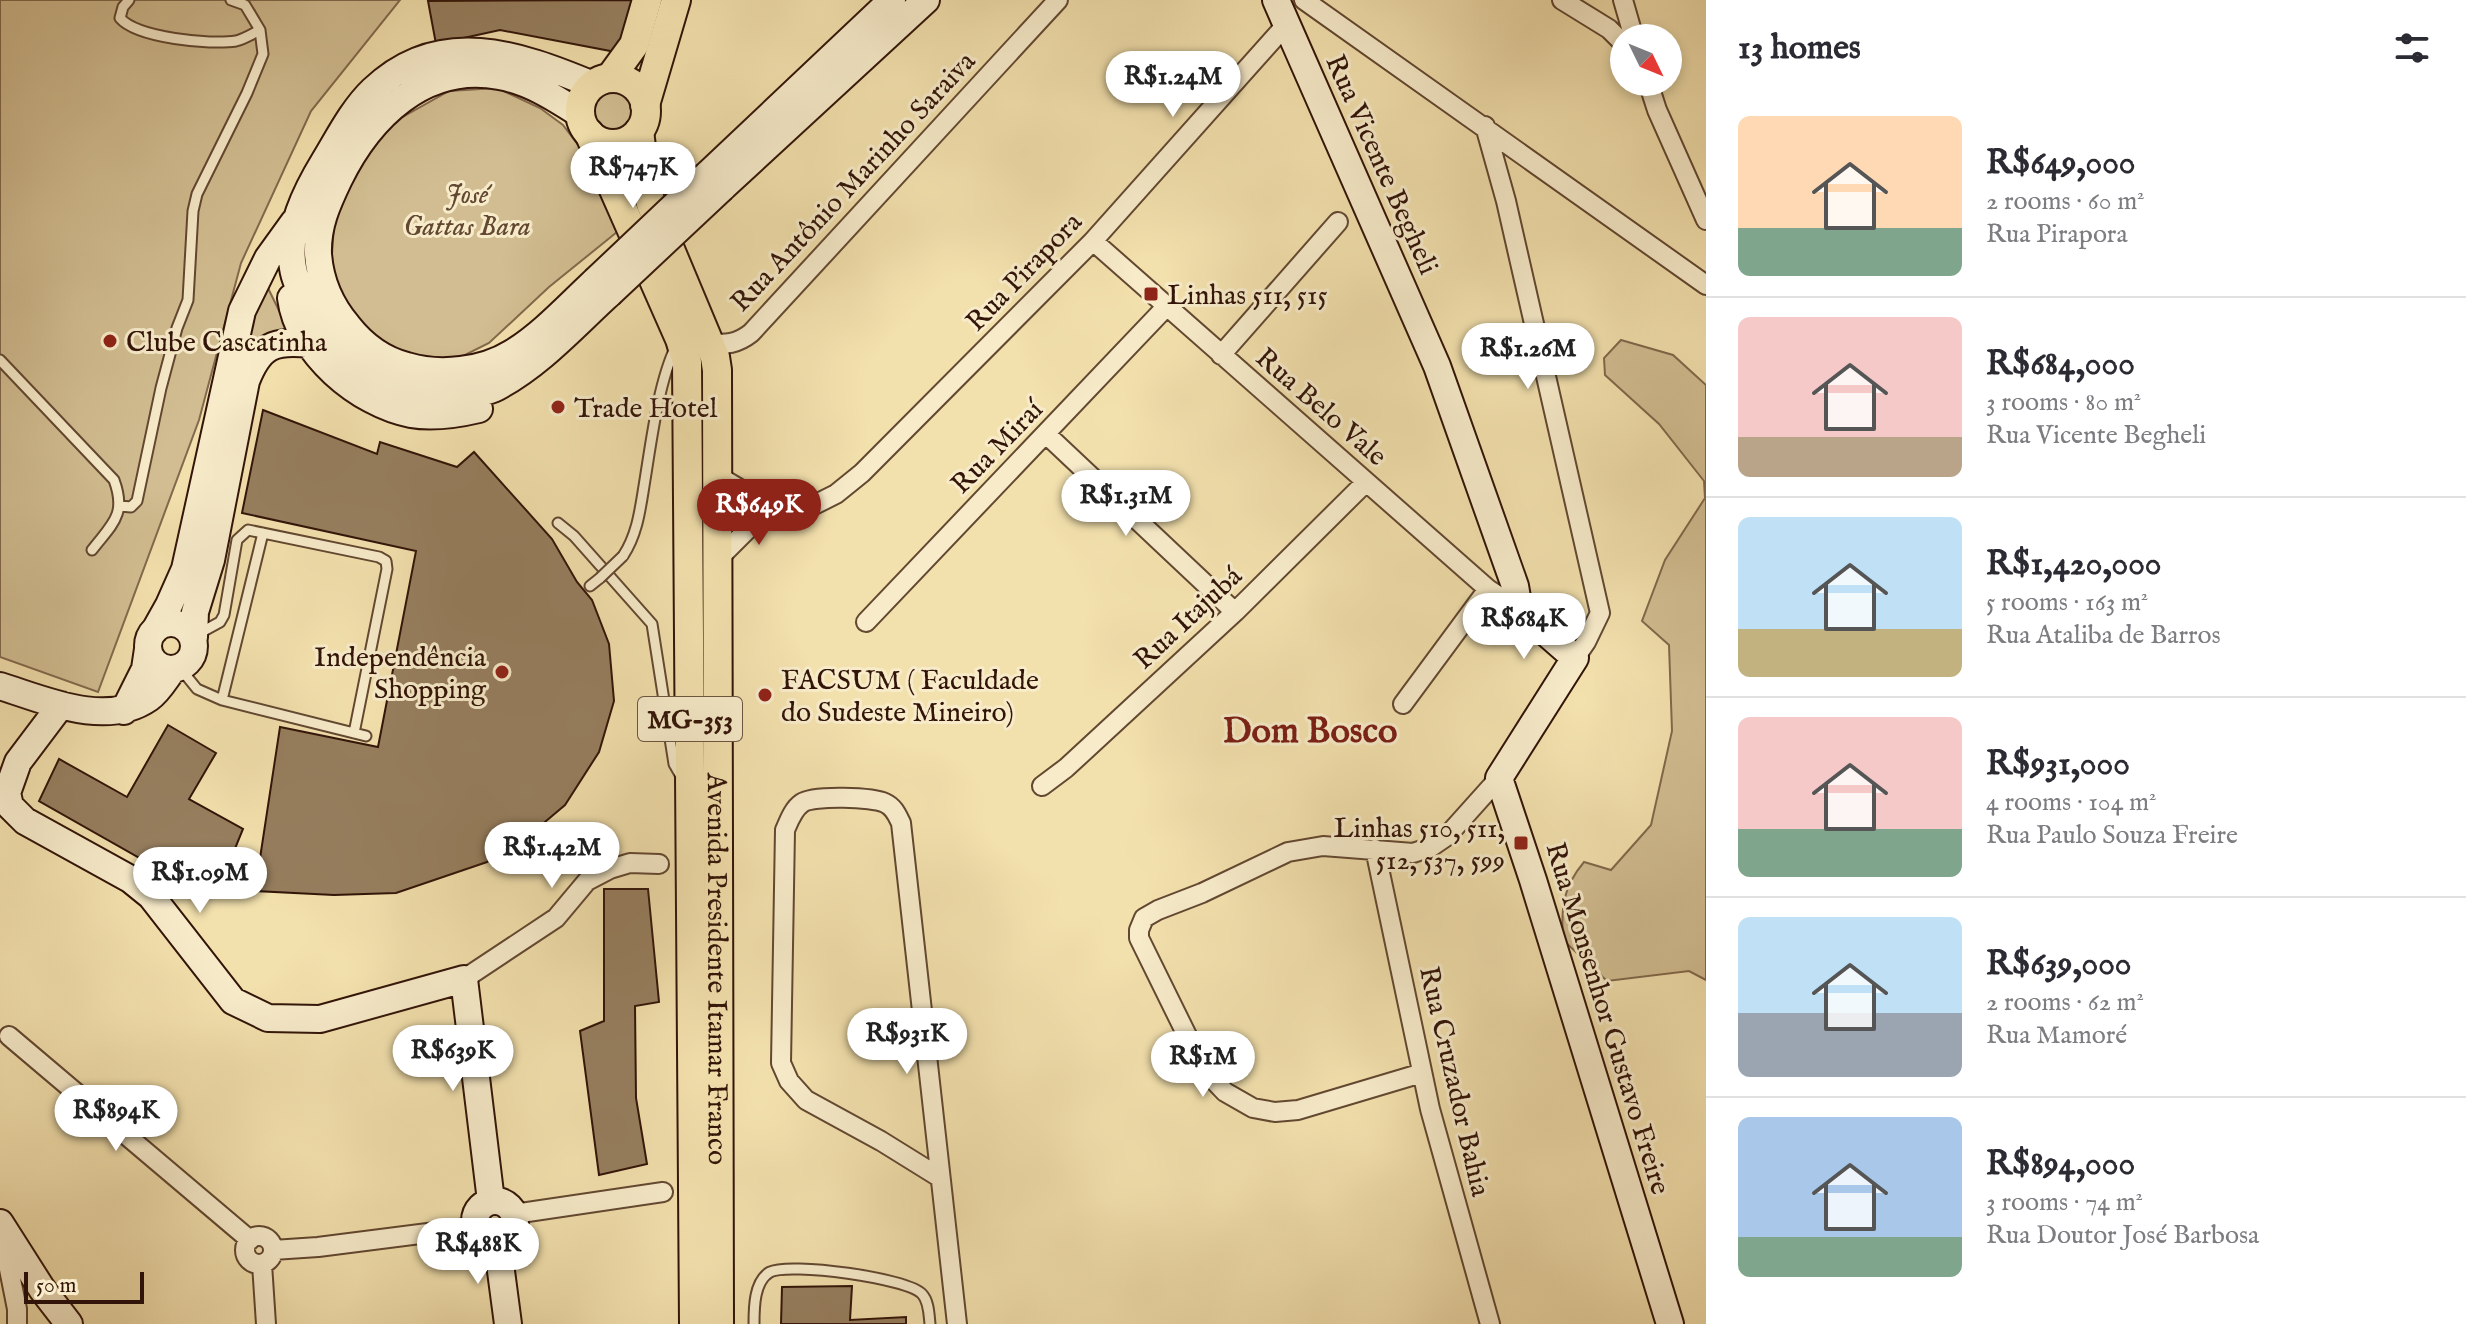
<!DOCTYPE html>
<meta charset="utf-8">
<style>
body{margin:0;font-family:"IM FELL English",serif;background:#f2f2f3;color:#2b2b33;height:100vh;display:flex;flex-direction:column;font-size:30px;white-space:nowrap}
*{box-sizing:border-box;margin:0}
p{font-size:26px;color:#7c7c81}
.icon{flex:none;width:44px;height:44px;fill:none;stroke:currentColor;stroke-width:2;stroke-linecap:round;stroke-linejoin:round}
.map{position:relative;flex:1;overflow:hidden}
.drawer{display:flex;flex-direction:column;background:#fff;width:760px}
.drawer>*{flex:none}
.needle{width:52px;rotate:133deg}
.tools{position:absolute;left:1610px;top:24px;display:grid;gap:16px}
.tools a{display:grid;place-items:center;width:72px;height:72px;border-radius:50%;background:#fff;box-shadow:0 4px 12px #0003;font-size:40px}
.scale{position:absolute;left:24px;bottom:20px;width:120px;box-sizing:border-box;padding-left:8px;border:4px solid #321408;border-top:0;font-size:22px;line-height:28px;white-space:nowrap;color:#321408;-webkit-text-stroke:6px #f7ebca;paint-order:stroke}
.price{position:absolute;translate:-50% -68px;padding:0 18px;border-radius:28px;background:#fff;color:#222;font-size:26px;line-height:52px;filter:drop-shadow(0 2px 4px #0008)}
.price::after{content:'';position:absolute;left:50%;top:48px;width:24px;height:18px;margin-left:-12px;background:inherit;clip-path:polygon(0 0,100% 0,50% 100%)}
.price.active{background:#8f2418;color:#fff}
ul{padding:0;list-style:none}
li{display:flex;align-items:center;gap:24px;height:200px;padding:0 32px}
li+li{border-top:2px solid #e1e1e2}
li span{display:grid;place-items:center;flex:none;width:224px;height:160px;border-radius:12px;color:#555}
li>.icon{margin-inline-start:auto}
span .icon{width:96px;height:96px;fill:#fffc;stroke-width:1}
li b{font-size:34px}
h2{display:flex;justify-content:space-between;align-items:center;height:96px;padding:0 32px;font-size:34px}
main{display:flex;flex:1;min-height:0}
.map>svg:first-child{display:block}
.green{fill:#d1bd91;stroke:#82684c;stroke-width:2}
.building{fill:#967e5e;stroke:#321408;stroke-width:2}
.lines{fill:none;stroke-linecap:round;stroke-linejoin:round}
.lane-casing{stroke:#624731;stroke-width:13}
.street-casing{stroke:#624731;stroke-width:22}
.secondary-casing{stroke:#321408;stroke-width:30}
.primary-casing{stroke:#321408;stroke-width:32}
.lane{stroke:#f7ebca;stroke-width:9}
.street{stroke:#f7ebca;stroke-width:18}
.secondary{stroke:#f7ebca;stroke-width:26}
.primary{stroke:#f2e0ad;stroke-width:28}
.lane-bridge-casing{stroke:#624731;stroke-width:13;stroke-linecap:butt}
.secondary-bridge-casing{stroke:#321408;stroke-width:30;stroke-linecap:butt}
.lane-bridge{stroke:#f7ebca;stroke-width:9}
.secondary-bridge{stroke:#f7ebca;stroke-width:26}
.poi-dot{fill:#8f2418;stroke:#f7ebca;stroke-width:3}
.labels{text-anchor:middle;stroke-width:6;stroke-linejoin:round;paint-order:stroke}
.shield{fill:#f7ebca;stroke:#6d5442;stroke-width:2}
.shield-label{font-size:26px;font-weight:bold;fill:#321408}
.street-label{font-size:28px;fill:#321408;stroke:#f7ebca}
.park-label{font-size:28px;font-style:italic;fill:#624731;stroke:#f7ebca}
.poi-label{font-size:28px;fill:#321408;stroke:#f7ebca;text-anchor:start}
.district-label{font-size:36px;font-weight:bold;fill:#7a1f14;stroke:#f7ebca}
</style>
<main>
<div class="map">
<svg width="1706" height="1324" viewBox="0 0 1706 1324">
<rect width="100%" height="100%" fill="#f2e0ad"/>
<filter id="stains"><feTurbulence type="fractalNoise" baseFrequency=".0025" numOctaves="4"/><feColorMatrix values="0 0 0 0 .2 0 0 0 0 .09 0 0 0 0 .02 0 0 0 .5 -.17"/></filter>
<radialGradient id="worn" r=".72"><stop offset=".6" stop-color="#630" stop-opacity="0"/><stop offset="1" stop-color="#630" stop-opacity=".3"/></radialGradient>
<path class="green" d="M0 0H400L311 111 241 263 199 420 98 692 0 657Z
M497 88 540 108 563 125 581 149 617 232 549 287 489 343 459 358 424 361 379 343 349 314 331 270 334 224 357 170 392 123 449 91Z
M590 114a23 23 0 1 1 46 0a23 23 0 1 1-46 0Z
M265 282 291 335 260 345 187 613 178 607 246 314Z
M1621 340 1673 355 1706 385V980L1689 971 1607 981 1563 940C1561 909 1562 888 1584 862L1611 870 1651 825 1672 731 1669 645 1642 621 1665 560 1705 498 1704 481 1659 424 1605 375 1604 358Z"/>
<path class="building" d="M636 0 621 53 500 30 436 44 428 1Z
M263 410 377 454 380 442 457 467 474 452 552 539 577 582 592 600 609 644 614 701 599 752 565 805 526 838 487 862 396 893 334 895 255 891 280 727 378 747 416 551 242 513Z
M168 725 216 753 189 799 243 829 230 861 196 890 39 801 59 759 127 797Z
M604 889H648L659 1002 635 1006 636 1098 647 1164 599 1175 580 1031 604 1021Z
M852 1286 850 1320 906 1317V1324H781L782 1287Z"/>
<g class="lines">
<defs>
<path id="lane" d="M129 0 123 7 120 18C137 38 210 45 236 41 244 39 252 34 260 30
M0 360 114 480C127 515 112 524 92 550
M120 506 131 507 137 501 161 388 177 328 188 300 193 211 197 194 247 93 263 54 260 30 245 5 231 0
M558 523 574 536 652 624 674 764 682 778
M623 556C637 535 640 511 644 486 651 444 658 383 676 346
M590 586 600 578
M198 634 220 622 224 615 237 540 248 530 379 557 386 561 387 569 354 733
M180 668 197 689 222 700 366 736
M222 700 263 533
M754 1324C754 1308 754 1281 770 1272 789 1262 908 1278 922 1294 929 1301 929 1315 930 1324"/>
<path id="street" d="M1304 0 1706 285
M1562 0 1609 29 1624 44
M1623 0 1634 38
M1648 82 1657 110 1706 220
M1485 126 1506 201 1600 613 1586 642 1575 658
M1093 241 1488 589 1519 609
M709 343C726 345 737 344 751 333L1058 0
M1221 355 1338 222
M1046 434 1235 612
M718 476 770 507 792 508 812 506 836 494 862 473 1093 241 1285 26
M719 558 770 507
M866 622 1166 307
M1403 704 1488 589
M1042 786 1066 768 1235 612 1366 482
M1375 849 1430 1109 1490 1324
M464 979 556 918 587 881 610 869 630 863 659 864
M9 1036 250 1240
M1422 1073 1298 1110 1275 1112 1253 1108 1225 1092 1204 1070 1139 938V930L1144 918 1158 910 1202 893 1288 852 1323 846 1413 853 1431 847 1447 836 1499 778
M939 1177 881 1141 806 1100 789 1081 781 1063 785 830C789 821 793 809 802 803 813 795 873 797 885 803 894 807 897 815 901 823L957 1324
M514 1214 663 1192
M2 1234 17 1309V1324
M245 1250a14 14 0 1 1 28 0a14 14 0 1 1-28 0Z
M273 1250 318 1247 475 1227
M262 1264 266 1324"/>
<path id="secondary" d="M1276 0 1437 366 1515 586 1519 609 1575 658 1499 778 1533 880 1670 1324
M593 85C518 54 440 26 373 90 353 109 339 137 325 160 306 191 286 231 293 268 295 282 303 295 309 307 339 363 391 400 456 396 469 395 485 393 497 387 539 365 574 326 609 294
M580 114C555 98 529 81 499 76 424 62 369 118 339 179 327 204 317 226 318 254 320 281 331 306 348 326 363 345 383 360 407 366 440 376 483 371 512 353 542 335 569 305 595 281
M707 175 892 0
M722 188 926 0
M291 298C298 353 359 404 411 414 433 418 458 414 479 409
M148 646a23 23 0 1 1 46 0a23 23 0 1 1-46 0Z
M155 630 169 605 185 569 242 311 268 258 294 222
M194 637 195 612 211 560 246 381C260 345 274 340 310 344
M0 686C45 700 106 728 149 698 159 691 166 678 173 669
M61 705 18 762 7 793 10 806 25 821 130 879 151 896 233 1001 268 1018 320 1019 464 979 491 1201
M124 711 145 669 148 649
M475 1221a20 20 0 1 1 40 0a20 20 0 1 1-40 0Z
M0 1223 42 1289 69 1324
M497 1241 508 1324"/>
<g id="primary">
<path d="M610 78 634 45 647 0"/>
<circle cx="613" cy="111" r="33"/>
<path d="M645 105 676 0"/>
<path id="s1" d="M639 131 646 186 651 204 715 357 717 370 719 1324"/>
<path d="M589 133 680 339 687 362 694 1324"/>
</g>
</defs>
<use href="#lane" class="lane-casing"/>
<use href="#street" class="street-casing"/>
<use href="#secondary" class="secondary-casing"/>
<use href="#primary" class="primary-casing"/>
<use href="#lane" class="lane"/>
<use href="#street" class="street"/>
<use href="#secondary" class="secondary"/>
<use href="#primary" class="primary"/>
<defs>
<path id="lane-bridge" d="M600 578 623 556"/>
<path id="secondary-bridge" d="M595 281 707 175
M609 294 722 188"/>
</defs>
<use href="#lane-bridge" class="lane-bridge-casing"/>
<use href="#secondary-bridge" class="secondary-bridge-casing"/>
<use href="#lane-bridge" class="lane-bridge"/>
<use href="#secondary-bridge" class="secondary-bridge"/>
</g>
<g class="poi-dot">
<rect x="1143" y="286" width="16" height="16" rx="4"/>
<circle cx="110" cy="341" r="8"/>
<circle cx="558" cy="407" r="8"/>
<circle cx="502" cy="672" r="8"/>
<circle cx="765" cy="695" r="8"/>
<rect x="1513" y="835" width="16" height="16" rx="4"/>
</g>
<g class="labels">
<rect class="shield" x="638" y="697" width="104" height="44" rx="6"/>
<g class="shield-label">
<text x="690" y="728">MG-353</text>
</g>
<g class="street-label">
<text transform="translate(1383 164) rotate(66)" y="10">Rua Vicente Begheli</text>
<text transform="translate(852 181) rotate(-47)" y="10">Rua Antônio Marinho Saraiva</text>
<text transform="translate(1023 271) rotate(-46)" y="10">Rua Pirapora</text>
<text transform="translate(1322 406) rotate(41)" y="10">Rua Belo Vale</text>
<text transform="translate(996 446) rotate(-46)" y="10">Rua Miraí</text>
<text transform="translate(1187 617) rotate(-43)" y="10">Rua Itajubá</text>
<text dy="10" stroke="none"><textPath href="#s1" startOffset="852">Avenida Presidente Itamar Franco</textPath></text>
<text transform="translate(1609 1018) rotate(73)" y="10">Rua Monsenhor Gustavo Freire</text>
<text transform="translate(1456 1081) rotate(77)" y="10">Rua Cruzador Bahia</text>
</g>
<g class="park-label">
<text x="467" y="203">José<tspan x="467" dy="32">Gattas Bara</tspan></text>
</g>
<g class="poi-label">
<text x="1167" y="304">Linhas 511, 515</text>
<text x="126" y="351">Clube Cascatinha</text>
<text x="574" y="417">Trade Hotel</text>
<text x="486" y="666" text-anchor="end">Independência<tspan x="486" dy="32">Shopping</tspan></text>
<text x="781" y="689">FACSUM ( Faculdade<tspan x="781" dy="32">do Sudeste Mineiro)</tspan></text>
<text x="1505" y="837" text-anchor="end">Linhas 510, 511,<tspan x="1505" dy="32">512, 537, 599</tspan></text>
</g>
<g class="district-label">
<text x="1310" y="742">Dom Bosco</text>
</g>
</g>
<rect width="100%" height="100%" filter="url(#stains)"/>
<rect width="100%" height="100%" fill="url(#worn)"/>
</svg>
<div class="tools">
<a><svg class="needle" viewBox="-14 -14 28 28"><path d="M0-13l5 13h-10z" fill="#e53935"/><path d="M0 13l5-13h-10z" fill="#7c7c81"/></svg></a>
</div>
<div class="scale">50 m</div>
<b class="price" style="left:1173px;top:119px">R$1.24M</b>
<b class="price" style="left:633px;top:210px">R$747K</b>
<b class="price" style="left:1528px;top:391px">R$1.26M</b>
<b class="price" style="left:1126px;top:538px">R$1.31M</b>
<b class="price active" style="left:759px;top:547px">R$649K</b>
<b class="price" style="left:1524px;top:661px">R$684K</b>
<b class="price" style="left:552px;top:890px">R$1.42M</b>
<b class="price" style="left:200px;top:915px">R$1.09M</b>
<b class="price" style="left:907px;top:1076px">R$931K</b>
<b class="price" style="left:453px;top:1093px">R$639K</b>
<b class="price" style="left:1203px;top:1099px">R$1M</b>
<b class="price" style="left:116px;top:1153px">R$894K</b>
<b class="price" style="left:478px;top:1286px">R$488K</b>
</div>
<section class="drawer">
<h2>13 homes<svg class="icon" aria-label="filters" viewBox="0 0 24 24"><path d="M4 7h16M4 17h16"/><circle cx="9" cy="7" r="2"/><circle cx="15" cy="17" r="2"/></svg></h2>
<ul>
<li><span style="background:linear-gradient(#ffd9b3 70%,#7fa58c 0)"><svg class="icon" aria-label="home" viewBox="0 0 24 24"><path d="M3 11l9-7 9 7M6 9v11h12V9"/></svg></span><div><b>R$649,000</b><p>2 rooms · 60 m²</p><p>Rua Pirapora</p></div></li>
<li><span style="background:linear-gradient(#f6c9c9 75%,#b9a48a 0)"><svg class="icon" aria-label="home" viewBox="0 0 24 24"><path d="M3 11l9-7 9 7M6 9v11h12V9"/></svg></span><div><b>R$684,000</b><p>3 rooms · 80 m²</p><p>Rua Vicente Begheli</p></div></li>
<li><span style="background:linear-gradient(#bfe0f5 70%,#c2b280 0)"><svg class="icon" aria-label="home" viewBox="0 0 24 24"><path d="M3 11l9-7 9 7M6 9v11h12V9"/></svg></span><div><b>R$1,420,000</b><p>5 rooms · 163 m²</p><p>Rua Ataliba de Barros</p></div></li>
<li><span style="background:linear-gradient(#f6c9c9 70%,#7fa58c 0)"><svg class="icon" aria-label="home" viewBox="0 0 24 24"><path d="M3 11l9-7 9 7M6 9v11h12V9"/></svg></span><div><b>R$931,000</b><p>4 rooms · 104 m²</p><p>Rua Paulo Souza Freire</p></div></li>
<li><span style="background:linear-gradient(#bfe0f5 60%,#9aa5b1 0)"><svg class="icon" aria-label="home" viewBox="0 0 24 24"><path d="M3 11l9-7 9 7M6 9v11h12V9"/></svg></span><div><b>R$639,000</b><p>2 rooms · 62 m²</p><p>Rua Mamoré</p></div></li>
<li><span style="background:linear-gradient(#a9c7e8 75%,#7fa58c 0)"><svg class="icon" aria-label="home" viewBox="0 0 24 24"><path d="M3 11l9-7 9 7M6 9v11h12V9"/></svg></span><div><b>R$894,000</b><p>3 rooms · 74 m²</p><p>Rua Doutor José Barbosa</p></div></li>
</ul>
</section>
</main>
